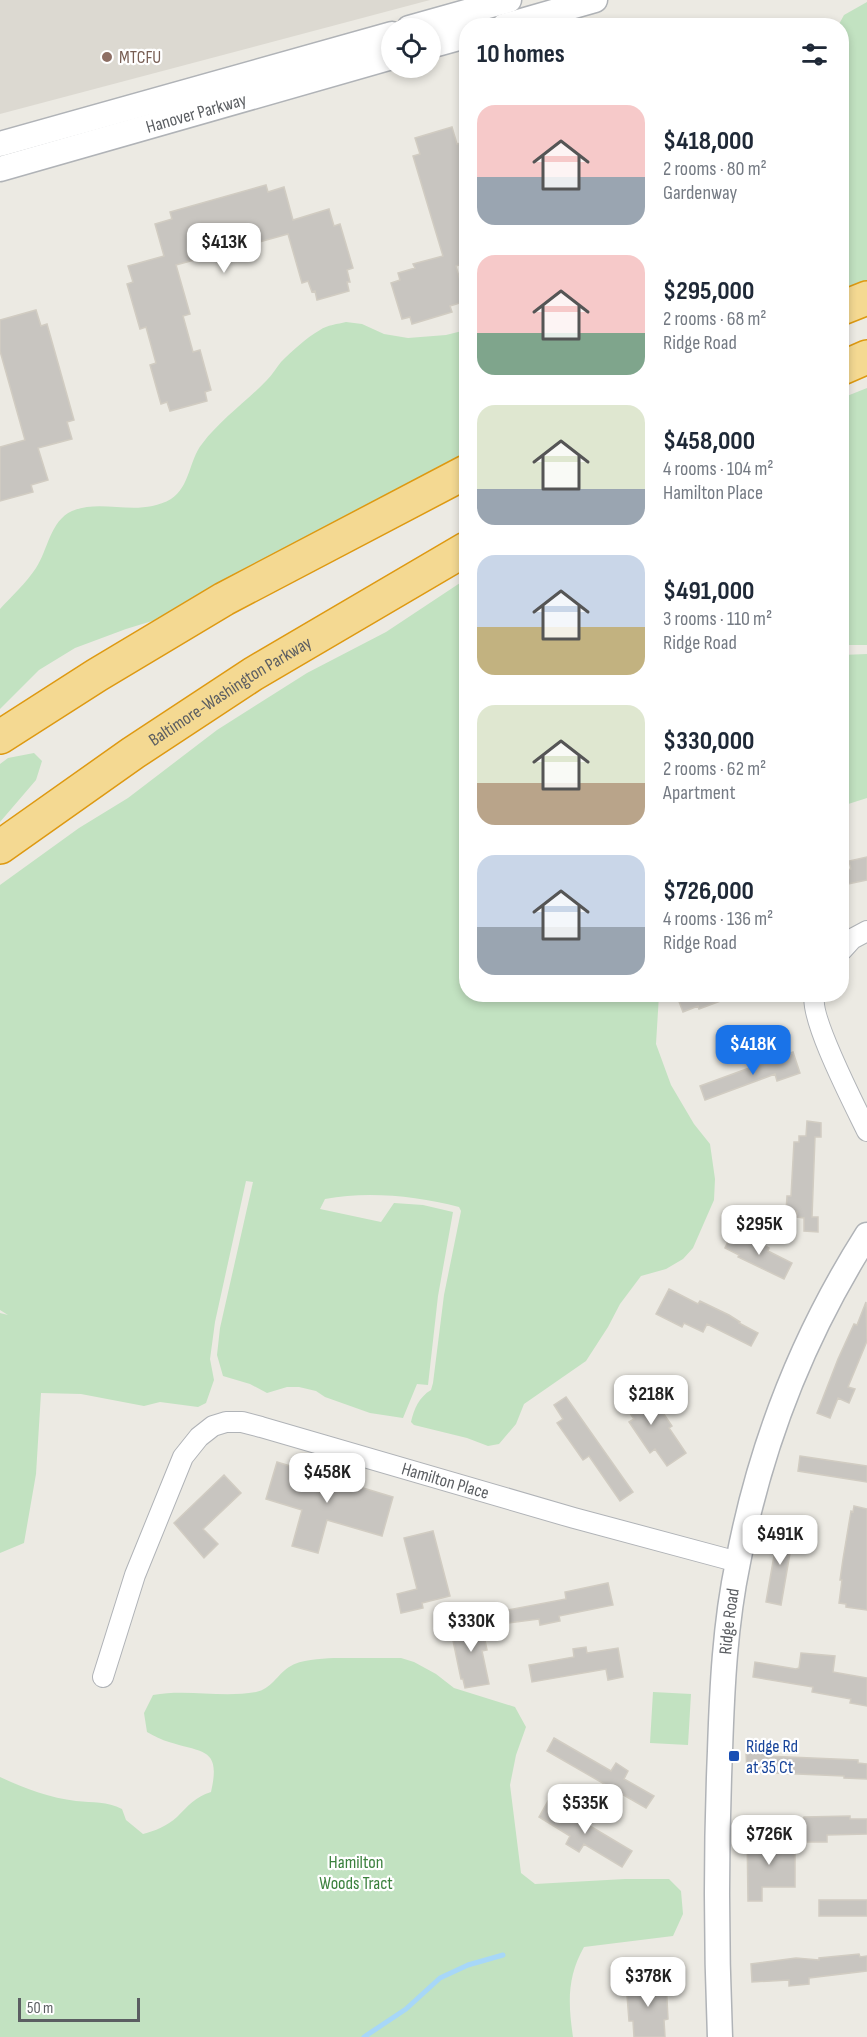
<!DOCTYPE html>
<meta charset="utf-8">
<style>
body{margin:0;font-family:"Sofia Sans Condensed",sans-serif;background:#f2f2f3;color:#1f2937;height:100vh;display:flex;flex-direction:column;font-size:22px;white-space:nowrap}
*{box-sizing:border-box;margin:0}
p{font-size:20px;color:#747a83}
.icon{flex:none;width:33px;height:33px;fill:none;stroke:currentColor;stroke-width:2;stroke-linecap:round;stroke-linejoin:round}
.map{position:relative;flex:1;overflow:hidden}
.side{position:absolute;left:459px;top:18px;width:390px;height:984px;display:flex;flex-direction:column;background:#fff;border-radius:24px;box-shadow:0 3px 9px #0003}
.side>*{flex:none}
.controls{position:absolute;left:381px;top:18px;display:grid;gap:12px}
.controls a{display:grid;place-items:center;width:60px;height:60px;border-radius:50%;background:#fff;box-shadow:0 3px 9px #0003;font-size:30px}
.scale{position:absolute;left:18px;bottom:15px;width:122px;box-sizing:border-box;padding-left:6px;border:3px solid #5b5e62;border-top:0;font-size:16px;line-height:21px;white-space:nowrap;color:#5b5e62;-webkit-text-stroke:4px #fff;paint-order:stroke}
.price{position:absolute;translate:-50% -51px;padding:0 14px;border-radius:12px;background:#fff;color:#222;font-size:20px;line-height:39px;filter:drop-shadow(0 2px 3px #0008)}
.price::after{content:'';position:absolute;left:50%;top:36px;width:18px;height:14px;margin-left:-9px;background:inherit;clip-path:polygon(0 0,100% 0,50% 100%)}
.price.active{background:#1a73e8;color:#fff}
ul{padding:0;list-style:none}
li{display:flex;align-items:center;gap:18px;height:150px;padding:0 18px}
li span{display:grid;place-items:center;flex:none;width:168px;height:120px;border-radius:18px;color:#555}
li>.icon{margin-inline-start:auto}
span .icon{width:72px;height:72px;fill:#fffc;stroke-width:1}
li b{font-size:26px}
h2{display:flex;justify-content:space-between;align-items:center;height:72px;padding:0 18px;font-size:26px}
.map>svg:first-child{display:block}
.education{fill:#dcd9d1}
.green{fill:#c2e2c1}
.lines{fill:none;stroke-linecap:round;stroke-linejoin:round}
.stream{stroke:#a7d7f8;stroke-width:5}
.building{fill:#c8c5c0;stroke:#d1ccc2;stroke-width:1.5}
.minor-casing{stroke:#b0b3b7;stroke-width:22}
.tertiary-casing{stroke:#b0b3b7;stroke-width:27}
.motorway-casing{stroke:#de9911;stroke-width:36}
.minor{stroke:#fff;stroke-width:20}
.tertiary{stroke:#fff;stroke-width:24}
.motorway{stroke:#f4d992;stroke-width:33}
.education-dot{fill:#8d6e63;stroke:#fff;stroke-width:2}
.transit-dot{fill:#1a4fb4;stroke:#fff;stroke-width:2}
.labels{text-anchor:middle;stroke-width:4.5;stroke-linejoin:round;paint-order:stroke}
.education-label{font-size:18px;fill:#785e54;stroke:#fff;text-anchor:start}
.street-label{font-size:18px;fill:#5b5e62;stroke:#fff}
.transit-label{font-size:18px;fill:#164399;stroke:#fff;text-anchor:start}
.park-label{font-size:18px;fill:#3b813d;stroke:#fff}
</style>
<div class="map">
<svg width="867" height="2037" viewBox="0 0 867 2037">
<rect width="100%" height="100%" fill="#eceae3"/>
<path class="education" d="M0 0H430L0 114Z"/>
<path class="green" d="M867 2V288L842 302V128L848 104 842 66V26H838L844 15Z
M346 322 362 324 384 334 408 338 446 335 466 330V472L224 599 126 629 75 648 39 670 0 709V609C12 596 26 583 36 568 48 550 50 521 72 511 103 498 138 518 171 499 190 487 189 460 202 444 220 420 246 402 267 380 272 375 276 368 281 362 292 351 306 338 320 330 327 325 338 324 346 322Z
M867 388V645H842V398Z
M466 579V994L659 995 656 1044 671 1085 694 1124 710 1144 715 1179 714 1200 693 1248 683 1259 666 1269 641 1276 620 1304 608 1327 586 1361 524 1404 516 1424 499 1444 488 1446 467 1438 414 1425 411 1422C414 1409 419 1397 431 1390L433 1383 444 1295 461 1211 459 1207C416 1196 368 1191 325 1199L320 1209 381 1222 394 1203 423 1205 453 1212 438 1296 428 1385 417 1384 403 1418 370 1413 325 1397 316 1391 299 1387H287L267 1393 250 1384 223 1376 217 1355 220 1328 253 1182 246 1181 215 1322 210 1359 214 1380 206 1403 198 1407 160 1402 144 1406 81 1394 41 1393 36 1474 24 1543 0 1553V1313L8 1315 0 1310V885L79 828 128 798 217 730 307 673 386 632Z
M867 654V798L842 806V655Z
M34 753 42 761 36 780 0 822V764L8 758Z
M334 1658H401L414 1662 436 1674 454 1688 515 1707 526 1727 516 1755 510 1785 521 1873 535 1884 625 1879H669L681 1891 683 1914 673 1936 584 1947C567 1977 568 2003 573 2037H0V1777C24 1788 50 1798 76 1801 93 1803 107 1801 122 1809L126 1820 143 1834C155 1831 167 1826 177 1817 188 1806 195 1797 211 1792 221 1748 204 1753 169 1742 162 1740 154 1736 147 1732L144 1713 153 1695C187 1689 222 1698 256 1692 271 1689 277 1675 289 1667 302 1659 319 1659 334 1658Z
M653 1692 691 1694 688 1745 650 1743Z"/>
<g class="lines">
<path class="stream" d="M364 2037 406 2009 440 1978 468 1965 503 1955"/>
</g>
<path class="building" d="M452 127 457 144 464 142 466 152V263L456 266 466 301 450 306 452 312 412 324 410 317 402 319 391 283 400 280 398 273 415 268 413 264 443 256 413 156 420 154 415 138Z
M266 185 268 192 284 187 293 220 329 209 334 226 340 224 353 268 347 270 350 282H347L349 291 317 300 315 291 312 292 308 281 302 283 288 234 176 265 190 314 183 316 193 352 200 350 211 390 205 392 207 401 170 411 167 402 161 404 150 365 156 363 146 327 140 329 127 284 133 282 128 266 164 256 155 224 172 219 170 212Z
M36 310 41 326 47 324 58 363 74 420 67 422 72 439 38 448 48 480 31 485 33 492 0 501V447L25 440 0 351V320Z
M867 857V880L843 885 842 871 851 869 849 861Z
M693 994H734V996L699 1009 698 1006 683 1012 678 999Z
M793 1052 800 1073 777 1081 775 1074 705 1100 700 1086Z
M807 1121 821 1123V1137H815L813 1190 812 1217H818V1232L804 1231V1218L797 1217V1212L786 1211 787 1196H791L794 1142H799V1136H806Z
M731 1235 757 1245 759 1242 769 1248 768 1251 792 1263 784 1279 738 1257 739 1255 725 1248Z
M669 1289 698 1304 700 1301 729 1315 740 1322 739 1323 758 1333 751 1346 707 1324 703 1332 684 1323 682 1327 656 1314Z
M866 1302 867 1341 848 1387 855 1389 849 1403 838 1398 830 1418 817 1413 838 1359 854 1324 857 1325Z
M631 1382 649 1409 657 1404 672 1426 669 1428 686 1453 667 1466 655 1449 650 1453 629 1422 634 1419 616 1393Z
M566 1397 633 1492 620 1501 589 1456 583 1460 557 1423 563 1419 554 1405Z
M800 1456 867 1466V1482L798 1471Z
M277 1462 393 1497 382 1536 327 1520 318 1553 292 1546 302 1510 266 1499Z
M224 1475 241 1493 203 1529 218 1544 204 1558 174 1523Z
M854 1506 867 1509V1610L846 1607V1604L839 1603 842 1580H840L843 1559 851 1511 853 1512Z
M779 1527 794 1530 781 1605 766 1602Z
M433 1531 450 1596 422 1603 423 1608 401 1613 397 1594 417 1589 404 1538Z
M608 1583 613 1605 559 1616 560 1621 540 1625 539 1619 500 1624 498 1612 566 1599 565 1592Z
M480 1616 487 1650 482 1651 489 1684 465 1688 463 1679H461L451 1631 464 1628 462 1620Z
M586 1647 587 1653 618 1648 623 1677 608 1680 606 1669 532 1682 529 1665 574 1657 573 1649Z
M801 1653 835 1656 833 1672 867 1678V1706L850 1703 851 1699 812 1692 813 1687 753 1677 755 1662 796 1669 799 1668Z
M554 1738 611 1771 616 1763 628 1771 624 1779 654 1796 646 1808 547 1751Z
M746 1752 766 1753V1756L858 1760V1763L867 1764V1779L844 1778V1776L747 1772Z
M548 1801 632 1851 622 1867 584 1844 579 1852 566 1844 570 1836 539 1817Z
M850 1816V1819H867V1834L827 1835V1842H798V1819H803L804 1817Z
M747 1831H762V1844H795V1887H762V1901H748Z
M819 1900H867V1916H819Z
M859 1954 860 1957 867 1956V1971L809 1978V1984L789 1986V1980L752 1982 751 1964 796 1958 819 1960V1958Z
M666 1980 668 2019 664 2020 665 2037H634L633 2021H629L626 1982Z"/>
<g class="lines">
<defs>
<g id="minor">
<path d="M842 950 852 939 867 931"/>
<path d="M815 994C807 1014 856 1108 867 1131"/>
<path id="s1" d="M103 1677 135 1575 183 1457 199 1437 213 1426 226 1422H242L261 1427 574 1518 738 1562"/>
</g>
<g id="tertiary">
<path d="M504 26 595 0"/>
<path d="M409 28 509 0"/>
<path d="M430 46 466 36"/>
<path d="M0 144 392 34"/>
<path id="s2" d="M0 169 392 57"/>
<path id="s3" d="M720 2037C716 1942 716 1846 720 1751 722 1688 725 1624 738 1562 760 1446 804 1334 867 1235"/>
</g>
<g id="motorway">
<path d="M842 308 867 298"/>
<path d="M842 368 867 357"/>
<path d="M0 737 97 675 224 599 466 472"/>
<path id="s4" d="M0 847 133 753 253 674 466 549"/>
</g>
</defs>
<use href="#minor" class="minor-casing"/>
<use href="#tertiary" class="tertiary-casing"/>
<use href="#motorway" class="motorway-casing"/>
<use href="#minor" class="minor"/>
<use href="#tertiary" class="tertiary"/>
<use href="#motorway" class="motorway"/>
</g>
<circle class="education-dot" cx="107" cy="57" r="6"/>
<rect class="transit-dot" x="728" y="1750" width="12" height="12" rx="3"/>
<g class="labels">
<g class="education-label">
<text x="119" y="63">MTCFU</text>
</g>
<g class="street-label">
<text dy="6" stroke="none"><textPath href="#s2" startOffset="204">Hanover Parkway</textPath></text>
<text dy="6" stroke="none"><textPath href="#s4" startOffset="278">Baltimore-Washington Parkway</textPath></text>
<text dy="6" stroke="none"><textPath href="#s1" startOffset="519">Hamilton Place</textPath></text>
<text dy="6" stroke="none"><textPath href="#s3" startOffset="416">Ridge Road</textPath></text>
</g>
<g class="transit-label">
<text x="746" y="1752">Ridge Rd<tspan x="746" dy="21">at 35 Ct</tspan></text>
</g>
<g class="park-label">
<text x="356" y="1868">Hamilton<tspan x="356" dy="21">Woods Tract</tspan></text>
</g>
</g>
</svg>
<div class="controls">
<a><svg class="icon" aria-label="locate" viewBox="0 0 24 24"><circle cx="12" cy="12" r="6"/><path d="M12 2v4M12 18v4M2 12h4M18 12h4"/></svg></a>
</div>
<div class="scale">50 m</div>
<b class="price" style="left:224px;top:274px">$413K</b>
<b class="price active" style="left:753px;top:1076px">$418K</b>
<b class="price" style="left:759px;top:1256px">$295K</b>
<b class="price" style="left:651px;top:1426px">$218K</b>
<b class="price" style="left:327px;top:1504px">$458K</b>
<b class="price" style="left:780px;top:1566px">$491K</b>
<b class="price" style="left:471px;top:1653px">$330K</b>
<b class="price" style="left:585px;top:1835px">$535K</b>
<b class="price" style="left:769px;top:1866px">$726K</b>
<b class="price" style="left:648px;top:2008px">$378K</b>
<section class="side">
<h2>10 homes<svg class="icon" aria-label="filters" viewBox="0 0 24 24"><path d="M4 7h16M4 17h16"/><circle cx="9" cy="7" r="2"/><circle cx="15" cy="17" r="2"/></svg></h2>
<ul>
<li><span style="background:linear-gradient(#f6c9c9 60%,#9aa5b1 0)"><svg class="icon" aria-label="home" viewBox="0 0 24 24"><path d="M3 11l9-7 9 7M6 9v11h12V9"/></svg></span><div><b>$418,000</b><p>2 rooms · 80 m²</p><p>Gardenway</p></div></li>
<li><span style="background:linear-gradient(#f6c9c9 65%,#7fa58c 0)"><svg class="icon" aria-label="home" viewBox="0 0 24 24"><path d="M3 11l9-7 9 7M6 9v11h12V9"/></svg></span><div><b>$295,000</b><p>2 rooms · 68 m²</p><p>Ridge Road</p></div></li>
<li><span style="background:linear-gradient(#dfe7d0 70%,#9aa5b1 0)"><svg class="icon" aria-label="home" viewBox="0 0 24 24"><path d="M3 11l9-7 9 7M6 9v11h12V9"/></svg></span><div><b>$458,000</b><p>4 rooms · 104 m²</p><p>Hamilton Place</p></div></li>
<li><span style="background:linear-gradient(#c9d6e8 60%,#c2b280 0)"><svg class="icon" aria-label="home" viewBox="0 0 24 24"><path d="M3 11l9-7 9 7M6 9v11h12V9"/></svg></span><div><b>$491,000</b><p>3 rooms · 110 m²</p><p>Ridge Road</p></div></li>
<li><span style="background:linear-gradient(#dfe7d0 65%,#b9a48a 0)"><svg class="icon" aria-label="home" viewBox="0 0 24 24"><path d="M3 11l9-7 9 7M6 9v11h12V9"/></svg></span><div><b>$330,000</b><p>2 rooms · 62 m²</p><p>Apartment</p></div></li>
<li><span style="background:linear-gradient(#c9d6e8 60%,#9aa5b1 0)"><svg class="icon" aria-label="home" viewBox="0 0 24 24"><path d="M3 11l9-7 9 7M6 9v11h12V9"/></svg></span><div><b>$726,000</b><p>4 rooms · 136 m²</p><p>Ridge Road</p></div></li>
</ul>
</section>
</div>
